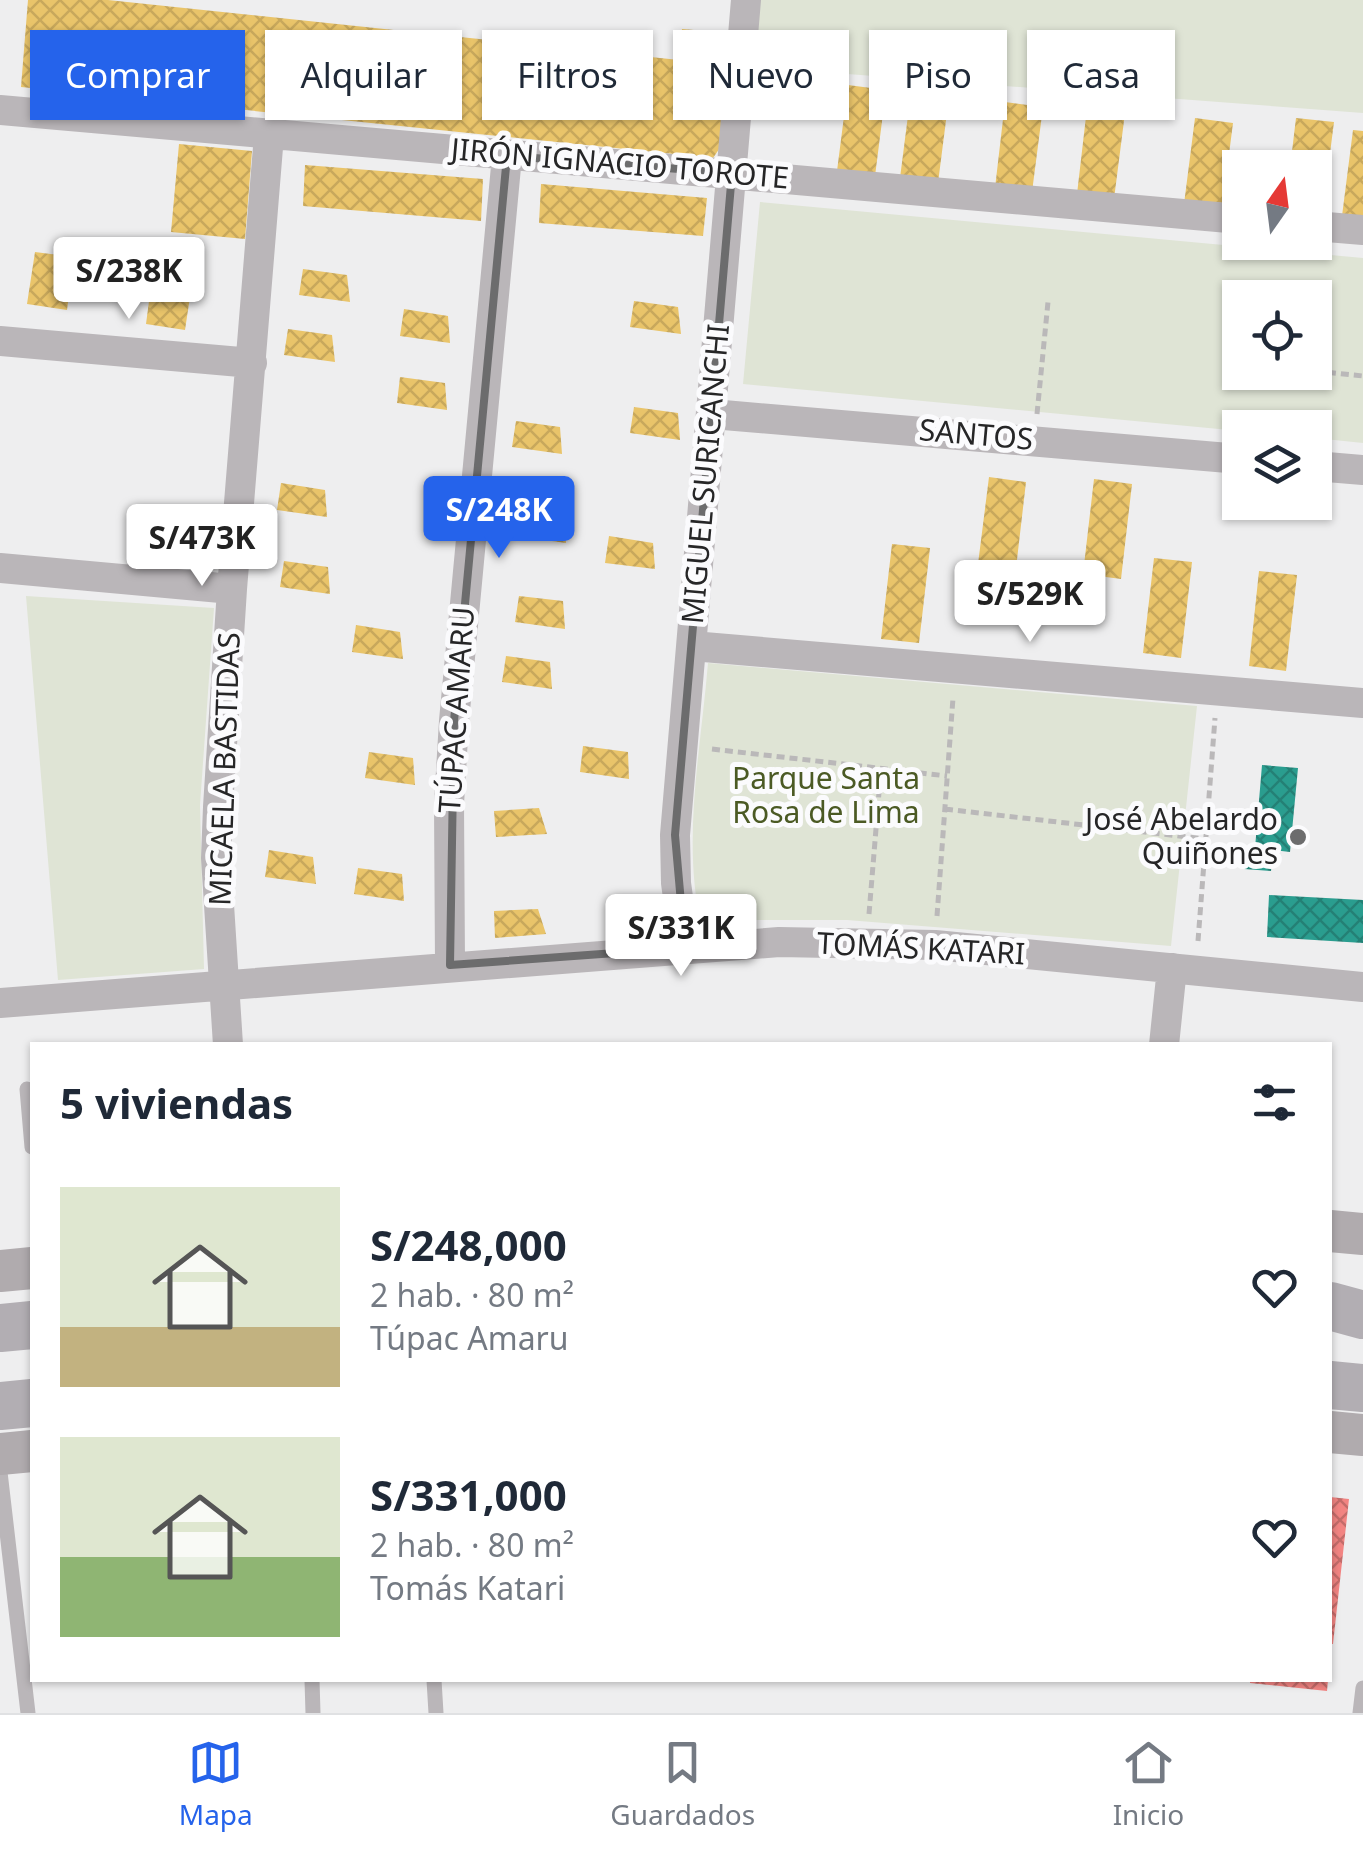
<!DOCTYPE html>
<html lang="es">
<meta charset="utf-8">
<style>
body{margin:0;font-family:"Noto Sans",sans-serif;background:#f6f6f7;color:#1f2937;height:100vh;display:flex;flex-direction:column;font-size:38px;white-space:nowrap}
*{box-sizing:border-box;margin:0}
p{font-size:32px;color:#747a83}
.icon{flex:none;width:55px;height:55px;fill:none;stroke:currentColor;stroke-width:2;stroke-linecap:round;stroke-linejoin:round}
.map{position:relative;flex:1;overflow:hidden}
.panel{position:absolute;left:30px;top:1042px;width:1302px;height:640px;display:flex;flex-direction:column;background:#fff;border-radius:0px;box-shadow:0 2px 8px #0004}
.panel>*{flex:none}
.hud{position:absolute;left:30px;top:30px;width:1305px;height:90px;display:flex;gap:20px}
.needle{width:65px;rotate:14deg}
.buttons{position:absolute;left:1222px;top:150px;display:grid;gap:20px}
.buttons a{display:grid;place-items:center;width:110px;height:110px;border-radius:0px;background:#fff;box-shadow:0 2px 8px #0004;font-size:50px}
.price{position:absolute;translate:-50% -85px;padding:0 22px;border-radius:10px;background:#fff;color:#222;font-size:32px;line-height:65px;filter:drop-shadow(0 2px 5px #0008)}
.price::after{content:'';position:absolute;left:50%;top:60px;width:30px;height:22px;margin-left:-15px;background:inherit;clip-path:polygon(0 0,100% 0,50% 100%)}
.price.current{background:#2563eb;color:#fff}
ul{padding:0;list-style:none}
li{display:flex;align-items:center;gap:30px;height:250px;padding:0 30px}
li span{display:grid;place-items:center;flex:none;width:280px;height:200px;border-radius:0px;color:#555}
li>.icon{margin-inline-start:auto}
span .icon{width:120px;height:120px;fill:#fffc;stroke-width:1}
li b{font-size:42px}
h2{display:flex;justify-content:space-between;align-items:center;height:120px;padding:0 30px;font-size:42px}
.chip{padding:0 35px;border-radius:0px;background:#fff;box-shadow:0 2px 8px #0004;font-size:35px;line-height:90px}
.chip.current{background:#2563eb;color:#fff}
.tabs{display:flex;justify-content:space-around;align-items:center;height:140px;border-top:2px solid #e0e1e3;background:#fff;font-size:28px;color:#747a83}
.tabs a{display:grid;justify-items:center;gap:5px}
.tabs .current{color:#2563eb}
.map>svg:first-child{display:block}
.green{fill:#dfe4d5;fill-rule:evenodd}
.homes{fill:url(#homes-cross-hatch)}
.schools{fill:url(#schools-cross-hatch)}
.health{fill:url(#health-cross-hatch)}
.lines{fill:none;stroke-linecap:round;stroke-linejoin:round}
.path{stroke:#bab8b9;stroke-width:5;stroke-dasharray:8 5;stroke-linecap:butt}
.lane{stroke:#bab6b9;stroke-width:15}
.street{stroke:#bab6b9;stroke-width:30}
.secondary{stroke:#b0abae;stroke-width:42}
.primary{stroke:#b2aeb3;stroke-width:48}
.marked{fill:none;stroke:#6c6c6d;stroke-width:8;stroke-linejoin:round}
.poi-dot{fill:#6c6c6d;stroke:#fbfbfd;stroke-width:4}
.labels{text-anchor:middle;stroke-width:10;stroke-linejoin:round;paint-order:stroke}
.street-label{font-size:30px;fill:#262627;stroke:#fbfbfd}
.park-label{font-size:30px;fill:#4b5a24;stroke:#fbfbfd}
.poi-label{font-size:30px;fill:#262627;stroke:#fbfbfd;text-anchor:end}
</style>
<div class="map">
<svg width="1363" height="1713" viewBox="0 0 1363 1713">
<defs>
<pattern id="homes-cross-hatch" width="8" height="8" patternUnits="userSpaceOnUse" patternTransform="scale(2.5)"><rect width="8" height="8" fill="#e9c46a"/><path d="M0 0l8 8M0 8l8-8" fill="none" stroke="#c8a85c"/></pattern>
<pattern id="schools-cross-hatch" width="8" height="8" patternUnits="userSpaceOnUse" patternTransform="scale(2.5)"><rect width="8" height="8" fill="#2a9d8f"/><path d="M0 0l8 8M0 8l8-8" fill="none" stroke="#248075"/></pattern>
<pattern id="health-cross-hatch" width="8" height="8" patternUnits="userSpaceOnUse" patternTransform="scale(2.5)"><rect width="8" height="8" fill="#f28482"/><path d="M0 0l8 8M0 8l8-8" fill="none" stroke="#c46c6a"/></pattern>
</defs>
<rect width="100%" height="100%" fill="#eeeeef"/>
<path class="green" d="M760 0H1363V113L755 67Z
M760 202 1363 258V443L1315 438V428H1240V431L743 384ZM1240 298H1315V372H1240Z
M26 596 214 608 200 805 204 969 58 980Z
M708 663 1197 706 1171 946 847 920H753L702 928C681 843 701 749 708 663Z"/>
<path class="homes" d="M28 0H108L679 60 682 29 730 33 724 142 713 158 21 87Z
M848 85 886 90 875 176 837 171Z
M911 92 949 97 938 183 900 178Z
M1005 102 1043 107 1032 192 995 188Z
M1087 108 1125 113 1114 199 1077 194Z
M1195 118 1233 123 1222 209 1184 204Z
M1296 118 1334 122 1323 208 1315 207V168H1290Z
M1353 130 1363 131V218L1342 216Z
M179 144 252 151 245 239 171 232Z
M305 165 483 179 481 221 303 206Z
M541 184 707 198 703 236 539 223Z
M35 252 74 257 67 310 27 304Z
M303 269 347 275 350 302 299 295Z
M153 271 193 277 185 330 146 324Z
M634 301 678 307 681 334 630 327Z
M404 309 448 316 450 343 400 336Z
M288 329 332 335 335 362 284 355Z
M400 377 445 383 447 410 397 403Z
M634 407 678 413 680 440 630 433Z
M516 421 560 427 562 454 512 447Z
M989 477 1026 482 1015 577 977 572Z
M1094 479 1132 484 1121 579 1083 574Z
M281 483 325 490 327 517 277 510Z
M520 510 564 516 566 543 516 536Z
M609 536 653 543 655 569 605 563Z
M892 544 930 548 919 643 881 639Z
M1154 558 1192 562 1181 658 1143 653Z
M284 561 328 567 330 594 280 587Z
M1259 571 1297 575 1286 671 1249 666Z
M519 596 563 601 565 629 515 622Z
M356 625 400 632 403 659 352 652Z
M506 656 550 662 552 689 502 682Z
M583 746 628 752 629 779 580 772Z
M369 752 413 758 415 785 365 778Z
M539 808 547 834 496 837 494 811Z
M269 850 313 857 316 884 265 877Z
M358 868 402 874 404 901 354 894Z
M538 909 546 934 495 938 494 911Z"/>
<path class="schools" d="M1262 765 1298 768 1290 852 1273 850 1271 871 1244 869 1246 848H1255Z
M1269 895 1363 900V943L1267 937Z"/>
<path class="health" d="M1330 1497 1349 1499 1333 1644H1330Z
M1250 1680H1328L1327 1691 1250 1683Z"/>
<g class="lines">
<path class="path" d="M1315 371 1363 376
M1037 414 1048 302
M712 749 947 776
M945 809 1205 839
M869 914 881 768
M937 916 953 698
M1198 941 1215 718"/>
<path class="lane" d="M27 1089 32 1147
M0 1472 28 1713
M312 1680 313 1713
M434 1680 436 1713
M1360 1713 1363 1688"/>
<path class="street" d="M0 110 1240 219
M1315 226 1363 230
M0 341 252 363
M712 414 1240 459
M1315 466 1363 470
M0 568 232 589
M692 646 1363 703
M685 948 676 883 675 835 746 0
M450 965 449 804 454 721 507 156
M0 1003 779 942 935 945 1363 987
M228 1045 216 858 218 807 232 589 269 135
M1164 1045 1172 968"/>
<path class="secondary" d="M1330 1231 1363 1234
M0 1271 32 1268
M1330 1432 1363 1435
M0 1454 32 1451"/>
<path class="primary" d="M1330 1306 1363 1315
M0 1328 32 1325
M1330 1385 1363 1388
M0 1406 32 1403"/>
</g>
<path class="marked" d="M507 156 732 173 675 835 685 948 450 965 454 721Z"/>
<circle class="poi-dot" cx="1298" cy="837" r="10"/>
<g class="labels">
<g class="street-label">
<text transform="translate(620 164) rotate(5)" y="10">JIRÓN IGNACIO TOROTE</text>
<text transform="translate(976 435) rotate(5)" y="10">SANTOS</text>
<text transform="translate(706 474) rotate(-85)" y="10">MIGUEL SURICANCHI</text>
<text transform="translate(457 710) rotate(-86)" y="10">TÚPAC AMARU</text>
<text transform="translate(225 769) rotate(-88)" y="10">MICAELA BASTIDAS</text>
<text transform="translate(921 949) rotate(3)" y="10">TOMÁS KATARI</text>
</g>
<g class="park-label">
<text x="826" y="789">Parque Santa<tspan x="826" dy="34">Rosa de Lima</tspan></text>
</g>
<g class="poi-label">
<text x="1278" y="830">José Abelardo<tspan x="1278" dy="34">Quiñones</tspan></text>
</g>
</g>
</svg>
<div class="buttons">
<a><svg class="needle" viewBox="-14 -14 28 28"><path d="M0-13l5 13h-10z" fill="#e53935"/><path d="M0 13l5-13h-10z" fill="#747a83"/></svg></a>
<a><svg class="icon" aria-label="locate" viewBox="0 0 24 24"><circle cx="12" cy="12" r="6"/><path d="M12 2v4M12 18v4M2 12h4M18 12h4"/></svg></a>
<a><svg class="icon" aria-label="layers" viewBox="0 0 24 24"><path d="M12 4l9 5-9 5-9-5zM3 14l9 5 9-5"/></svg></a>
</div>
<b class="price" style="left:129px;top:322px">S/238K</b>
<b class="price current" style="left:499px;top:561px">S/248K</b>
<b class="price" style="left:202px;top:589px">S/473K</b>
<b class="price" style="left:1030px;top:645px">S/529K</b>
<b class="price" style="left:681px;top:979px">S/331K</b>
<div class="hud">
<a class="chip current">Comprar</a>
<a class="chip">Alquilar</a>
<a class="chip">Filtros</a>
<a class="chip">Nuevo</a>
<a class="chip">Piso</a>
<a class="chip">Casa</a>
</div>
<section class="panel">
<h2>5 viviendas<svg class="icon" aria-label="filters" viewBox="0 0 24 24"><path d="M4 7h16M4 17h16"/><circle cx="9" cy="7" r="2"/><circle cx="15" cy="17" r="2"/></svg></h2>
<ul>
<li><span style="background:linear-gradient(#dfe7d0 70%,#c2b280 0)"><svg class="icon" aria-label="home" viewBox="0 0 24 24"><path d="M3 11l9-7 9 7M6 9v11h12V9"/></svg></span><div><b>S/248,000</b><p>2 hab. · 80 m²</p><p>Túpac Amaru</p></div><svg class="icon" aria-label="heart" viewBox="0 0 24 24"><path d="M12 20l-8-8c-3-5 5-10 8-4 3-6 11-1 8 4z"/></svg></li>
<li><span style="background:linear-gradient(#dfe7d0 60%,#8fb573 0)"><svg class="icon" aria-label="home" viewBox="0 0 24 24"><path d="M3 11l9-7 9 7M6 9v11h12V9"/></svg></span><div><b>S/331,000</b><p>2 hab. · 80 m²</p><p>Tomás Katari</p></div><svg class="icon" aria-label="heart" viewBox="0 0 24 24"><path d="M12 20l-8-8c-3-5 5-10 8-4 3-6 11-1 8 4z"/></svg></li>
</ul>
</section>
</div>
<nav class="tabs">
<a class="current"><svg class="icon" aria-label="map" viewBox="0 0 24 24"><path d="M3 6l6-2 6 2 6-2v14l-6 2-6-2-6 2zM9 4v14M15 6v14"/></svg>Mapa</a>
<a><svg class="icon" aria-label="saved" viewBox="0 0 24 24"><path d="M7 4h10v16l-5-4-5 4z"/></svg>Guardados</a>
<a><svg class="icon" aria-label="home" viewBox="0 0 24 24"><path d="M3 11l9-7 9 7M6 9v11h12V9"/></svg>Inicio</a>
</nav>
